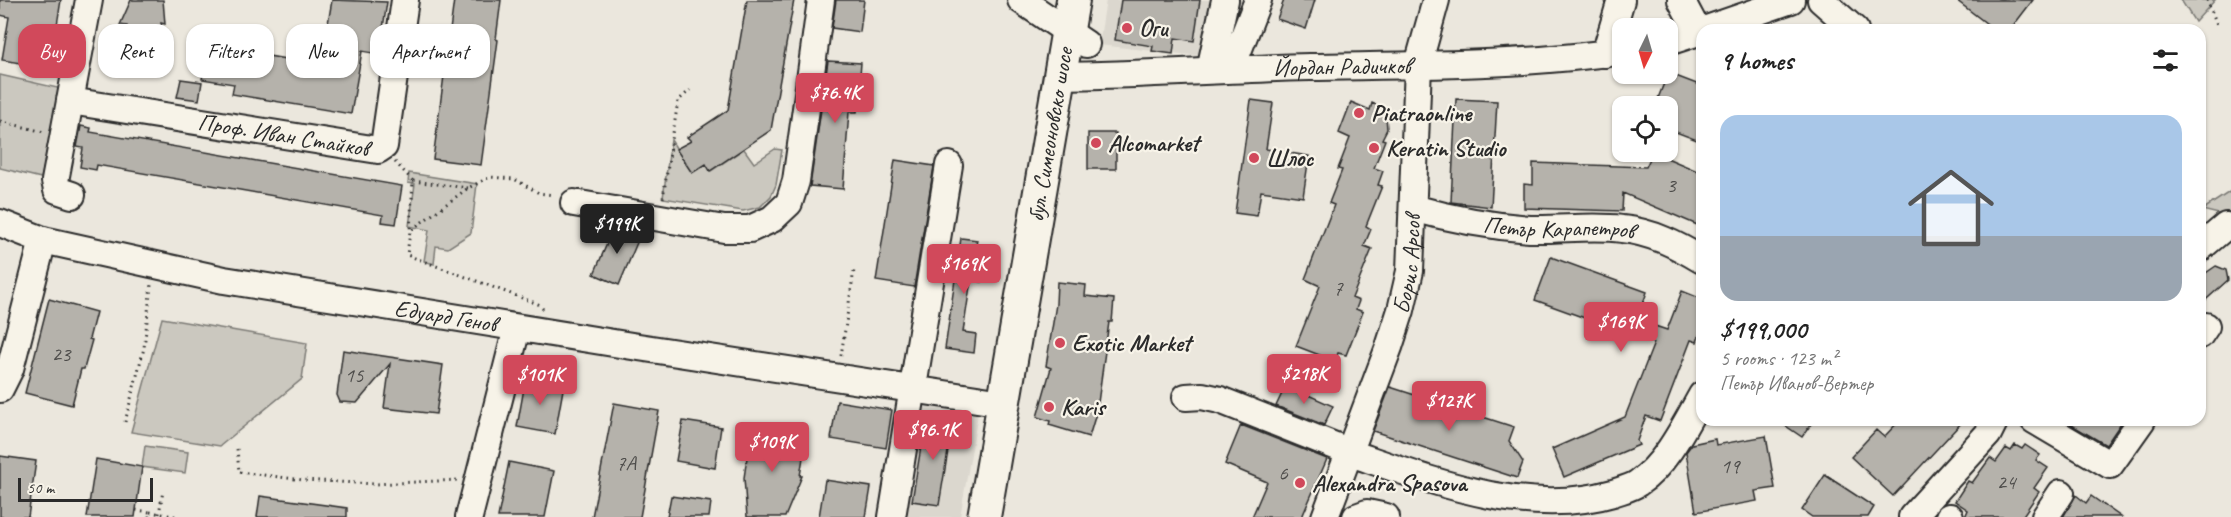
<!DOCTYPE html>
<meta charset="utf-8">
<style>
body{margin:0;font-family:Caveat,sans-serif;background:#f2f2f2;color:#222;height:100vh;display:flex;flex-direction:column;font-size:22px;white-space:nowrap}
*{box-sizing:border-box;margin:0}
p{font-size:20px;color:#767676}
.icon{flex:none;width:33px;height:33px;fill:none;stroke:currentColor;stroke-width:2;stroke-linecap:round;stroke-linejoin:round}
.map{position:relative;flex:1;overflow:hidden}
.panel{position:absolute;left:1696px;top:24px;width:510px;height:402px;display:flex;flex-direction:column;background:#fff;border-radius:18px;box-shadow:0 2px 4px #0004}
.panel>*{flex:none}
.guide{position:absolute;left:18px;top:24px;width:570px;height:54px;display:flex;gap:12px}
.needle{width:39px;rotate:185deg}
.buttons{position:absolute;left:1612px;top:18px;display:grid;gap:12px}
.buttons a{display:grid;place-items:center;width:66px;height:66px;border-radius:12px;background:#fff;box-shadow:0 2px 4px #0004;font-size:30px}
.scale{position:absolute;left:18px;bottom:15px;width:135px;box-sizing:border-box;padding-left:6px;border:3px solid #2b2b2b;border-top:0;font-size:16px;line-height:21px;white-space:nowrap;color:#2b2b2b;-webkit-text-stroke:4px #f7f3e8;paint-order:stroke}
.price{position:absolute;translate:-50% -51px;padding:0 14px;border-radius:6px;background:#d1495b;color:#fff;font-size:20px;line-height:39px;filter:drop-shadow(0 2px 3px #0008)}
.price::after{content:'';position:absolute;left:50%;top:36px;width:18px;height:14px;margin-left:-9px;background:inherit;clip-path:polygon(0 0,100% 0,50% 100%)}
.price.active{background:#222;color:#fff}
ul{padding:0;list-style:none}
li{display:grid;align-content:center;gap:12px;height:318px;padding:0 24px}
li span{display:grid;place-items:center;height:186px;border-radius:18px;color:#555}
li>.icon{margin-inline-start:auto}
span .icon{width:108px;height:108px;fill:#fffc;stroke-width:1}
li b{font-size:26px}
h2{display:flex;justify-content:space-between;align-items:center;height:72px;padding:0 24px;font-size:26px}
.tag{padding:0 21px;border-radius:18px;background:#fff;box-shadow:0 2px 4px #0004;font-size:21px;line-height:54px}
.tag.active{background:#d1495b;color:#fff}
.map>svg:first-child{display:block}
.built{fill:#dbd7ce}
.green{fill:#cbc8bf;stroke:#7b7a75;stroke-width:1.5}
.building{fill:#b5b2ab;stroke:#2b2b2b;stroke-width:1.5}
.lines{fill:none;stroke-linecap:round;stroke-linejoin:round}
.minor-casing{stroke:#2b2b2b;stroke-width:30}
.major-casing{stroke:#2b2b2b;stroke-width:36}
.path{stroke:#2b2b2b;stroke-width:3;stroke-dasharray:1.5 4.5;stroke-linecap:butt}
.minor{stroke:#f7f3e8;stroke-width:26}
.major{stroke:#f7f3e8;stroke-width:32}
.poi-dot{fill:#d1495b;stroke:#f7f3e8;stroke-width:2}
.labels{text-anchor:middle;stroke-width:4.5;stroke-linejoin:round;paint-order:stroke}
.number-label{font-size:21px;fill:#4e4d4b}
.poi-label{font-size:24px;font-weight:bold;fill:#2b2b2b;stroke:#f7f3e8;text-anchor:start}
.street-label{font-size:24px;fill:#2b2b2b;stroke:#f7f3e8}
</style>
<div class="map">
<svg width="2231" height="517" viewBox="0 0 2231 517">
<rect width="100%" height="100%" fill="#ebe7dd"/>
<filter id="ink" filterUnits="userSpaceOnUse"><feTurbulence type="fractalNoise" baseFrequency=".0167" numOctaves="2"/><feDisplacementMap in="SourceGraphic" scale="12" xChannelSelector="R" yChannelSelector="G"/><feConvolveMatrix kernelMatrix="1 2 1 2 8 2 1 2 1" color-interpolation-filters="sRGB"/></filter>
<g filter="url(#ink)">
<path class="built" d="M1106 0H1255L1227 59 1099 45Z
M923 405 978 414 960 517H903Z"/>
<path class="green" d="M2181 0H2215L2195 22Z
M0 75 62 89 41 178 0 168Z
M671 140 692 173 706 164 711 171 744 149 754 163 775 149 782 150 776 185 771 196 760 207 743 211 663 198Z
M409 173 477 184 471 233 448 248 436 246 434 264 424 261 429 230 409 226 415 184 408 183Z
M2231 191V217L2202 210Z
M162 318 307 343 302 379 220 446 131 432Z
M145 446 188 452 185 473 142 467Z"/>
<path class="building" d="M0 0H61L50 68 2 60 9 17 0 15Z
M131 0H163L165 24 161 23 163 37 158 36 163 70 118 61 123 49 117 48 127 26 120 25Z
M332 0 387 2 379 54 362 51 351 114 232 94 234 84 202 79 207 49 239 55V51L321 65Z
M454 0H501L496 39 498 40 481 165 433 159Z
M747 0H794L771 130 710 171 706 164 692 173 676 149 691 141 687 137 728 110Z
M836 0H864L860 32 832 28Z
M1121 0H1200L1194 41 1175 38 1173 54 1152 51 1153 46 1115 40Z
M1284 0H1315L1306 29 1277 19Z
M1956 0H2033L2010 30H1995Z
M828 61 861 63 857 112H849L843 189 810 186Z
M1668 73 1702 86V142L1668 129V106H1655Z
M181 79 202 82 199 100 177 97Z
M1456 99 1497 101 1491 207 1451 202Z
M1251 100 1273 103 1266 149 1309 156 1303 197 1261 191 1257 216 1235 213Z
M1351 102 1370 110 1372 103 1388 110 1386 116 1387 129 1382 139 1385 140 1374 168 1383 171 1378 185 1382 186 1366 226 1371 229 1364 246 1372 249 1352 298 1359 301 1356 309 1363 312 1346 355 1338 353 1335 361 1296 346 1320 286 1305 279 1334 205 1329 203 1342 170 1338 169 1350 138 1339 133Z
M81 126 91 128 90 132 402 186 396 224 382 222 383 215 97 165 96 170 80 167 83 148 77 147Z
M1088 133H1116V169H1088Z
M1653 152 1702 173V227L1623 193 1622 211 1524 208V184L1533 185V163L1646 167Z
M895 160 934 166 914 287 876 281Z
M615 225 632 228 630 234 639 238 619 285 594 274Z
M961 238 977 240 975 251 987 252 982 282 971 280 963 332 976 334 974 353 945 349Z
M1551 257 1647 292 1637 320 1667 330 1682 291 1702 299V327L1697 342 1691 340 1660 421 1646 416 1637 441 1639 445 1564 477 1552 449 1625 417 1654 343 1535 300Z
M2216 266 2226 270 2228 280 2200 305V277Z
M1057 282 1086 285 1085 296 1114 299 1112 322H1109L1097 410 1089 437 1049 425 1050 421 1037 417 1051 368 1046 366 1056 304Z
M49 299 96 312 89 339 92 340 84 369H81L72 405 25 393Z
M343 350 443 365 436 414 384 408 390 364 357 403 340 402 337 395Z
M526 377 564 384 555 434 517 427Z
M1286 385 1333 406 1324 425 1276 406Z
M1390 387 1514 427 1509 441 1523 462 1517 478 1373 431Z
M837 401 892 410 886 448 831 439Z
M614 403 659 411 640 517H592Z
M926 417 953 421 939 505 912 501Z
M1777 420H1814L1802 437Z
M1900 420H1964L1893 496 1851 457 1876 430 1884 437Z
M2063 420H2123L2106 445Z
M683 421 721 427 715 468 676 461Z
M1241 425 1327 459 1302 517H1252L1267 482 1225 464Z
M751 430 806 439 800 476H802L785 517H747L744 478Z
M1766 436 1775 488 1755 491 1757 501 1696 512 1686 452 1692 444 1715 439 1716 445Z
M2015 445 2022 449 2025 445 2040 455 2036 460 2048 468 2034 488 2039 492 2022 517H1965L1968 510 1955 501 1968 481 1972 483 1990 458 1996 462 2006 448 2011 451Z
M0 456 36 461 28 517H0Z
M96 459 142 467 135 517H87Z
M509 462 554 471 545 517H498Z
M1825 475 1874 507 1868 517H1812L1802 510Z
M825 480 871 487 866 517H819Z
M2076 495 2086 503 2091 496 2121 517H2063Z
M260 496 347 508V517H257Z
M671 496 711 502 709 517H667Z"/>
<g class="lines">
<defs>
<g id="minor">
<path d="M1021 0 1086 44"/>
<path d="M1681 0 1698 32"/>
<path d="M1821 0 1855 30"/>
<path d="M1704 30 1791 0"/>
<path d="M1668 42 1702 31"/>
<path d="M1605 54 1621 0"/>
<path d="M1231 69 1258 0"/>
<path d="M1210 70 1225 0"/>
<path id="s1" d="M1060 76C1143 75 1226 69 1310 67 1414 65 1519 66 1623 51"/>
<path id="s2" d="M70 101 378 150 384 146 405 0"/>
<path d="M72 195 57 190 55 181 89 0"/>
<path d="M574 203 724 229H750L772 219 789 203 796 181 821 0"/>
<path id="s3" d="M1413 208C1452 219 1489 226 1530 229 1561 230 1592 225 1622 229 1652 232 1677 245 1702 260"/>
<path id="s4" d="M0 223 43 240 224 280 632 346 1003 403"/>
<path d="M2200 248 2226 226"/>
<path d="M2200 335 2206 326"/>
<path d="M0 389 10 369 43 240"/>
<path d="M1186 397 1202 396 1220 400 1350 452"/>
<path d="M2034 420 2110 465 2142 420"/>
<path d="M1362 457C1440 484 1530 517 1613 493 1621 490 1631 488 1638 483 1666 465 1686 423 1702 395"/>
<path d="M469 517 517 328"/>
<path d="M892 517 949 165"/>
<path id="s5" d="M1325 517 1389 347 1401 310 1410 271 1418 65 1436 0"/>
<path d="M1356 517 1367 513 1386 517"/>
<path d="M1912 517 1988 434 1995 420"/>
<path d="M1949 517H1950"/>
<path d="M2045 517 2061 493"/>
</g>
<g id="major">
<path id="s6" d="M984 517 1073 0"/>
</g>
</defs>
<use href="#minor" class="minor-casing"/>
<use href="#major" class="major-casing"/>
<path class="path" d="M2207 0 2218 27
M0 121 44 132
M395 162 413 181 410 231
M413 181 468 188
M663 198 678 101 690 90
M543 309 538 304 407 255 410 231 468 188 490 177 514 179 539 193 554 195
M841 356 854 270
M125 422 144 348 151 285
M237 449 239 472 303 480 375 484 458 480
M136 510 150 512 149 517
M150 512 179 517
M159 514 163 491"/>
<use href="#minor" class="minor"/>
<use href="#major" class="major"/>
</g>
</g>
<g class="poi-dot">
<circle cx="1127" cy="28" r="6"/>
<circle cx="1359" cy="113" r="6"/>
<circle cx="1096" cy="143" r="6"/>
<circle cx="1374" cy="148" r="6"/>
<circle cx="1254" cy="158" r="6"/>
<circle cx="1060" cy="343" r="6"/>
<circle cx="1049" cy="407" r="6"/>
<circle cx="1300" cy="483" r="6"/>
</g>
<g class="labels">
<g class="number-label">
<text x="1671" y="192">3</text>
<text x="1338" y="295">7</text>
<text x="61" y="361">23</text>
<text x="354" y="382">15</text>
<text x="626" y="470">7А</text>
<text x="1730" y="473">19</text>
<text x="1283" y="480">6</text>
<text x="2006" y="489">24</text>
</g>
<g class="poi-label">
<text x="1139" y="36">Оги</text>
<text x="1371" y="121">Piatraonline</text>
<text x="1108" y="151">Alcomarket</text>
<text x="1386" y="156">Keratin Studio</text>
<text x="1266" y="166">Шлос</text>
<text x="1072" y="351">Exotic Market</text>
<text x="1061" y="415">Karis</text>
<text x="1312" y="491">Alexandra Spasova</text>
</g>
<g class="street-label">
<text dy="8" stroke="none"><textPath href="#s1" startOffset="282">Йордан Радичков</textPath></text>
<text dy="8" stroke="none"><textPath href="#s6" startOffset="388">бул. Симеоновско шосе</textPath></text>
<text dy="8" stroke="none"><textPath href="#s2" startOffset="216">Проф. Иван Стайков</textPath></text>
<text dy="8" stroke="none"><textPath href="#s3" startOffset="148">Петър Карапетров</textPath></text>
<text dy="8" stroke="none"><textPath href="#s5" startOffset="267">Борис Арсов</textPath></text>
<text dy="8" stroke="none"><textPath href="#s4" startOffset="456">Едуард Генов</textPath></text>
</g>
</g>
</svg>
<div class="buttons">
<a><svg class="needle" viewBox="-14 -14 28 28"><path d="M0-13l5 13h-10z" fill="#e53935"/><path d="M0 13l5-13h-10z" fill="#767676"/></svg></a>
<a><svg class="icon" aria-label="locate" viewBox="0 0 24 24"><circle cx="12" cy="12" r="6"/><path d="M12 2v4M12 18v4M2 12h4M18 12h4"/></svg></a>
</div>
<div class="scale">50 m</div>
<b class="price" style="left:835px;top:124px">$76.4K</b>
<b class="price active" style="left:617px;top:255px">$199K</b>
<b class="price" style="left:964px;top:295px">$169K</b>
<b class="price" style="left:1621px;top:353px">$169K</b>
<b class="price" style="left:1304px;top:405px">$218K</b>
<b class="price" style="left:540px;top:406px">$101K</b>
<b class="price" style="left:1449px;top:432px">$127K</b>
<b class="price" style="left:933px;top:461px">$96.1K</b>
<b class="price" style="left:772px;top:473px">$109K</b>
<div class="guide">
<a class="tag active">Buy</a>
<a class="tag">Rent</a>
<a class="tag">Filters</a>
<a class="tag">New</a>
<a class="tag">Apartment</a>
</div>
<section class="panel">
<h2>9 homes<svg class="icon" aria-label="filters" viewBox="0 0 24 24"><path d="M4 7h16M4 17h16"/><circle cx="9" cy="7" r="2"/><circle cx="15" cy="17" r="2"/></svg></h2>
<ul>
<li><span style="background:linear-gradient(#a9c7e8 65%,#9aa5b1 0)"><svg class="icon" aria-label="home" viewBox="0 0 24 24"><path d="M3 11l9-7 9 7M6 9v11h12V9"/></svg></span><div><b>$199,000</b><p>5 rooms · 123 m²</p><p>Петър Иванов-Вертер</p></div></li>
</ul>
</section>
</div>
